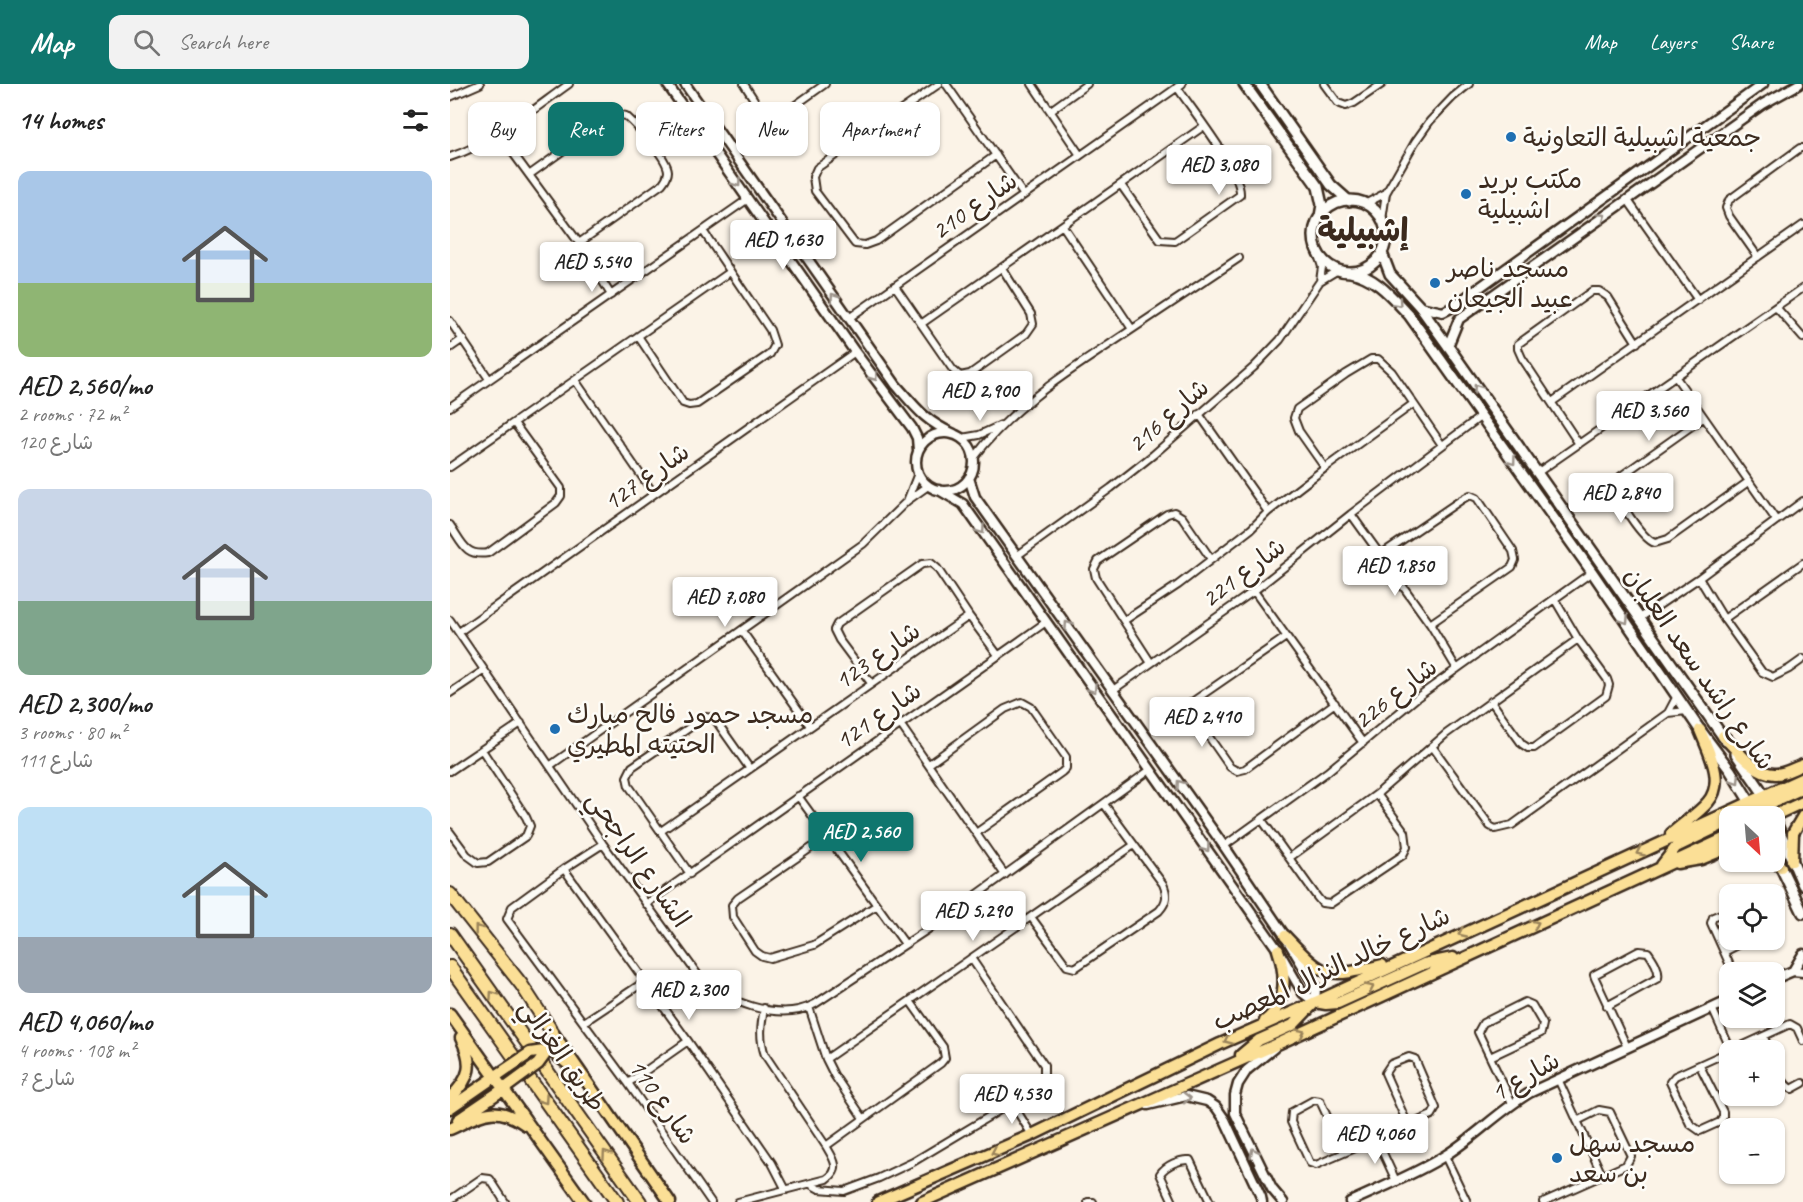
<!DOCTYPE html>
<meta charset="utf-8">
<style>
body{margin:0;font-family:Caveat,"Playpen Sans Arabic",sans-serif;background:#f2f2f2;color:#222;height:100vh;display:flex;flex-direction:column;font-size:22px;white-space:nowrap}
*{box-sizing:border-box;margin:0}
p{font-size:20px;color:#767676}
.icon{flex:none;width:33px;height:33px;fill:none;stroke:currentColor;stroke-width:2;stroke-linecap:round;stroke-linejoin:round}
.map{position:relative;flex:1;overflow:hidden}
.drawer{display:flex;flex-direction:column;background:#fff;width:450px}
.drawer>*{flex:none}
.guide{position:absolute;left:18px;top:18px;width:570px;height:54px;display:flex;gap:12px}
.needle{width:39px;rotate:154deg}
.controls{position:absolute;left:1269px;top:722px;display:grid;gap:12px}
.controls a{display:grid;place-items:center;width:66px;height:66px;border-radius:12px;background:#fff;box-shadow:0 2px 4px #0004;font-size:30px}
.price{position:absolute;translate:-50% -51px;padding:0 14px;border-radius:6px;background:#fff;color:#222;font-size:20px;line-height:39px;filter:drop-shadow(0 2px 3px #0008)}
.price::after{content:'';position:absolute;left:50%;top:36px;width:18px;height:14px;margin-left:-9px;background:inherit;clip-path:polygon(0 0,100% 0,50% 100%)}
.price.on{background:#0f766e;color:#fff}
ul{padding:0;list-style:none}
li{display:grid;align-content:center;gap:12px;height:318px;padding:0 18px}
li span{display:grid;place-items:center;height:186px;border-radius:12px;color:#555}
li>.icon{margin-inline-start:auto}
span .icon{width:108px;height:108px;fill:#fffc;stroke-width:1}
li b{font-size:26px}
h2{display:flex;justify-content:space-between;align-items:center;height:72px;padding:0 18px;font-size:26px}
.tag{padding:0 21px;border-radius:12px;background:#fff;box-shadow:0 2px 4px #0004;font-size:21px;line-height:54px}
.tag.on{background:#0f766e;color:#fff}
header{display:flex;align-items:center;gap:36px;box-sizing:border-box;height:84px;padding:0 30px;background:#0f766e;color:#fff}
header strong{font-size:28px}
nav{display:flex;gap:33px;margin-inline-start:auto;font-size:21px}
.search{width:420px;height:54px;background:#f2f2f2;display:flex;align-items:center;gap:15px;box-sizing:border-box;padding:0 21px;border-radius:12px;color:#767676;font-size:22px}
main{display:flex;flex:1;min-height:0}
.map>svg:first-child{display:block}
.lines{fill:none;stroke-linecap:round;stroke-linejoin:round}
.minor-casing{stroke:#3b2a1e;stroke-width:10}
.tertiary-casing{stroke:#3b2a1e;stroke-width:13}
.secondary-casing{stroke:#3b2a1e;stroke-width:14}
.primary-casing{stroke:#3b2a1e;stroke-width:15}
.motorway-casing{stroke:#3b2a1e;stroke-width:16}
.minor{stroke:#fdfcf7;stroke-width:6}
.tertiary{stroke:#fdfcf7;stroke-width:8}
.secondary{stroke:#fdfcf7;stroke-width:9}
.primary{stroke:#fbdf96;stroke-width:10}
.motorway{stroke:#fbdf96;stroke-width:12}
.primary-bridge-casing{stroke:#3b2a1e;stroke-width:15;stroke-linecap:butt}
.primary-bridge{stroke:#fbdf96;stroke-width:10}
.oneway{stroke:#9c938a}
.oneway2{stroke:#9b845a}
.poi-dot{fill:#1f6fb2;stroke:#fdfcf7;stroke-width:2}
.labels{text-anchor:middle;stroke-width:5;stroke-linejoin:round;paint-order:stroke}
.poi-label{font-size:26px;fill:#3b2a1e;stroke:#fdfcf7;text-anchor:start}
.street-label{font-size:26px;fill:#3b2a1e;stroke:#fdfcf7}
.district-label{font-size:32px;font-weight:bold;fill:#3b2a1e;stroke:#fdfcf7}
</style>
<header>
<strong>Map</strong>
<div class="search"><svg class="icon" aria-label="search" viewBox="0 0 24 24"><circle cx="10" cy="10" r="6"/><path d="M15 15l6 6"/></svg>Search here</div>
<nav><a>Map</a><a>Layers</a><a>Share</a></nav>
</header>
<main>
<section class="drawer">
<h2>14 homes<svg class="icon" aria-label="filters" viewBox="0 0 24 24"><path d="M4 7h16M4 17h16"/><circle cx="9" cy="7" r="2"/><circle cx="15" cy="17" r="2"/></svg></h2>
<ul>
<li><span style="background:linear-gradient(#a9c7e8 60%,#8fb573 0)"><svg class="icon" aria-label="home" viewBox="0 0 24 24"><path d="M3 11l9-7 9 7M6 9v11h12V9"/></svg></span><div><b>AED 2,560/mo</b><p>2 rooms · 72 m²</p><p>شارع 120</p></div></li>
<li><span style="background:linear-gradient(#c9d6e8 60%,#7fa58c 0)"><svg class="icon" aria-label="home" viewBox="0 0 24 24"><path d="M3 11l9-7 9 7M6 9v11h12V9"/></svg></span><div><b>AED 2,300/mo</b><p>3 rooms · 80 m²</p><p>شارع 111</p></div></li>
<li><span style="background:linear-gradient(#bfe0f5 70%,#9aa5b1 0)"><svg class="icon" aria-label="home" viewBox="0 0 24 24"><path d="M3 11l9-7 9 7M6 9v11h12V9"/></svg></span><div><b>AED 4,060/mo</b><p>4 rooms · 108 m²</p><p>شارع 7</p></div></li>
</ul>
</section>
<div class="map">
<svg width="1353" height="1118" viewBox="0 0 1353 1118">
<rect width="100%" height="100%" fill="#fbf3e7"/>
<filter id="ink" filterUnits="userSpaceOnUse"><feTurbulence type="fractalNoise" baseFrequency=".0167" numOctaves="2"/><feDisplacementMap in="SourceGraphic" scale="12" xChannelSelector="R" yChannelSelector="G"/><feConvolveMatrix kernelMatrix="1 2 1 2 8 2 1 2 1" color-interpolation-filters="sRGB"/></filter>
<g filter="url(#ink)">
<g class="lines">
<defs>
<path id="minor" d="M294 0 319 39
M489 0 367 84 363 93 365 107 405 160 415 161 426 157 546 71
M496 0 573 110
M582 0 630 71
M874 0 888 19 896 22 904 19 932 0
M0 13 30 0
M601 26 637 0
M49 50 129 159 161 211
M281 67 375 0
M0 73C45 58 81 27 119 0
M79 91 164 30 176 32C186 41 217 73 218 87 218 93 215 96 212 100L129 159
M671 101 710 156 725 157 790 111C792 87 742 26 727 3
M1177 115 1248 216
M915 120 936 109
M932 136 936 109 965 58 980 37 1003 13 1019 0
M613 142 682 245
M867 168 872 183 870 197
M1308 173 1279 132 1276 124 1279 116 1350 64H1353
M445 202 503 286 510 292 520 290 576 250 583 240 581 230 552 184
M1326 223 1353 254
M399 234 732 0
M0 237 39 295
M471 240 754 42
M188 252 233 319 239 321 247 320 320 270 325 261 320 246 253 147
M0 264 13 255
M1225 292 1326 436
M125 296 204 410
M1102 318 1353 141
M0 323 298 115
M749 330 818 428
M1253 334 1171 392 1164 400C1165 413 1192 455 1205 459L1218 455 1298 398
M512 354 529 351 551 341
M1129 360 1072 274 1068 265V260L1142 207H1149L1158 213 1187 259
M524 374C560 325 613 291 663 258 705 230 747 202 789 174
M0 383 280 188
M875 384 849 347 844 334 847 325 896 290 921 275H928L942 288 992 361
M1087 389 1353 204
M457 417 468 389
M901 430 980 540 1007 585
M0 441C12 458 15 473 38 469L106 419 111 412V404L64 339
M568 471 661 404 703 371 804 283 830 256 870 197 888 186
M930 471 1011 416 1020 411 1027 414 1063 467 1065 476 1062 483 980 540
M1249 494 1274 535 1312 588 1323 593 1339 585 1353 575
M804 507 913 659
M1190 534 1249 494 1353 417
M1274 535 1353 479
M0 536 153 760 248 891C275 918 329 939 365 920L489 838 700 686
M675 536 728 501 801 445 818 428 875 384 963 320
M292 547 360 642
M9 548 405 268
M836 553 742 618 740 622 741 627 780 683 787 687 795 685 885 619
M701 579 646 494 644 485 648 477 717 430 724 428 732 433 761 475
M421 599 389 556 384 546 387 540 472 480 481 479 487 484 519 532 548 571
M663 606 804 507 901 430 1030 333
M0 609 33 587
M1041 617 1072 660 1078 664H1084L1156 612 1159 601 1157 595 1128 555 1105 516
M1218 629 1237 627
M450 640 555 791
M982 662 1040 742 1045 745 1062 741 1218 629 1227 612
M479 680 555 625 572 618 581 623 616 673V684L612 688 526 749
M101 681 413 460 457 417 478 402
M0 687 71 639
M348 712 455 860
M812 736 867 813 872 819 880 820 953 771 957 763 955 748 927 710
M211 747 519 532
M0 748 17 771 28 779 38 778 76 752 80 742 76 733 32 666
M377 753 288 814 282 821 283 833 305 867 312 872 320 874 364 861 427 821
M153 760 114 785 62 823 57 835 178 999 261 1118
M774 762 877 688 969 612 1142 488
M839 774 927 710 996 650 1128 555
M114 785 238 957 322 1079 336 1106
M240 790 179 702 177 693 182 683 255 633 264 634 300 685
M196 820 596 538
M1280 826 1263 833 1261 839 1283 888
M581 833 617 882 625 884 709 827C717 818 718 811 713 800L654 720
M1274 868 1300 855
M1157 922 1208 894C1210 885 1203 875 1198 868L1189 867 1144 891 1145 894 1177 963
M359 923 376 975 384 991 413 1034
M1262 924 1281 966
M134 938 194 898
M1314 953 1319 966
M1283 966 1340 940 1347 944 1353 957
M1040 973 1091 949 1093 940 1082 921 1075 918 1033 939 1028 948 1062 1019
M376 975 684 761
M1324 977C1329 987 1332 1001 1342 1005L1353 999
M1250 982 1273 1028V1033L1270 1038 1250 1047 1240 1040 1220 998 1225 992 1280 967
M1108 995 1152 1091
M178 999 238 957
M562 1019 582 1051
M927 1056 946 1097
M376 1062 491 979 495 974 493 963 460 917
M894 1069 870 1017 864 1016 842 1028 841 1038 860 1079 866 1081 982 1031 986 1024 965 975 959 973 941 980 935 989 958 1041
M995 1072 1017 1118
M360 1100 369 1105 394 1107 429 1094 463 1078 590 1002 594 995V981L521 874
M0 1116 32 1094 40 1095 55 1118
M288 1118 377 1095C392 1085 383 1074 376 1062L315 971C309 954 311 941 314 924
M638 1118H643
M723 1118 710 1090C716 1081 730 1075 740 1076L760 1118
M1093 1118 1176 1081 1181 1072 1160 1028 1149 1026 1127 1037"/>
<path id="tertiary" d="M217 0 405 268 462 344 467 354 468 366
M235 0 446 301C466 324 475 337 504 350
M970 223 993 228 1001 224 1313 0
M998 262 1009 235 1313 20 1349 0
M466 378a29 29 0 1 1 58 0a29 29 0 1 1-58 0Z
M489 406 513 420 828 866 853 909 865 918 866 904 835 852 774 762 525 413 519 394
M1343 887 1353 870
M1324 895 1343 887 1353 888
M824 964 797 986 788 1000 785 1011V1029L822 1105 833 1118
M698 1021 736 1012 757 1017 766 1023 775 1036 811 1113 812 1118
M900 1118C932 1103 966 1090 996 1071 1026 1052 1050 1026 1081 1008L1280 916"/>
<path id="secondary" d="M794 0 868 103 872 121 870 132
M810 0 881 101 899 117
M864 152a36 36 0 1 1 72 0a36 36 0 1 1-72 0Z
M932 169 940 190 970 223 998 262 1276 657
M900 188C926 193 941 212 959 231L1142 488 1250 646 1280 686 1303 723
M1286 670 1315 712 1324 732
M1324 734 1353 801
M1324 769 1353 829"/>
<path id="primary" d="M1273 652C1286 665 1305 691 1326 690 1335 690 1344 684 1353 681
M1290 732 1310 723 1313 718
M1310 732 1311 724 1314 722 1353 704
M1323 732 1353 718
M1221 750C1233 739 1248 730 1258 718 1276 697 1258 667 1250 646
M1324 777 1331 783
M1342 777 1343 749 1353 732
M1227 779 1251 775 1280 763
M1212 781 1226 763 1280 737
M835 852C875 894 875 895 932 881
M0 930 134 1118
M815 937C838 919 836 890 828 866
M99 943 220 1118
M94 967 104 969 122 983
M791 971 809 956 843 941 865 918 876 920 888 919 974 880 1003 874
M0 1014C21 994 24 980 11 954
M0 1024 49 990
M8 1036 58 1002
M0 1045C32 1030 45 1019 76 1041
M428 1118 582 1051 770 960 859 921 1353 694
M472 1118 832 958 1280 752"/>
<path id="motorway" d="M0 810 71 900 99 943
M0 850 190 1118
M0 883 167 1118"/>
</defs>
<use href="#minor" class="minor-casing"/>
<use href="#tertiary" class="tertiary-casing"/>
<use href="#secondary" class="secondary-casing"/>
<use href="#primary" class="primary-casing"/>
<use href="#motorway" class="motorway-casing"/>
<use href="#minor" class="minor"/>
<use href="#tertiary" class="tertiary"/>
<use href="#secondary" class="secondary"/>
<use href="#primary" class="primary"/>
<use href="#motorway" class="motorway"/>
<defs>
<path id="primary-bridge" d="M49 990 80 969 94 967
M58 1002 88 980 96 969"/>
</defs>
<use href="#primary-bridge" class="primary-bridge-casing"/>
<use href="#primary-bridge" class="primary-bridge"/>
</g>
<defs><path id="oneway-chevron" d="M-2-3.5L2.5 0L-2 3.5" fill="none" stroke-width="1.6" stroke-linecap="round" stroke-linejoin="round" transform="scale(1.5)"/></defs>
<g class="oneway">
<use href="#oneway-chevron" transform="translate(287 99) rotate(55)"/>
<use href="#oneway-chevron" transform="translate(1152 133) rotate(-35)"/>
<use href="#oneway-chevron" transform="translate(384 213) rotate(-125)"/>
<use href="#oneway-chevron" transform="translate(948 219) rotate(48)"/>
<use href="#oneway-chevron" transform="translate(424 293) rotate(53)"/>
<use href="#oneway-chevron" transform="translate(1027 304) rotate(-125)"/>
<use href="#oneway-chevron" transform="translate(1062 377) rotate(54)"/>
<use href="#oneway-chevron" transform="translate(531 446) rotate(55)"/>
<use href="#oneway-chevron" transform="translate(1175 536) rotate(56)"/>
<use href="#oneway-chevron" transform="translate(618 541) rotate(-125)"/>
<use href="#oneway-chevron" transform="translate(643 605) rotate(55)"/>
<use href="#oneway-chevron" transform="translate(1286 696) rotate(57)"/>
<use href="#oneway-chevron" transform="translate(730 700) rotate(-125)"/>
<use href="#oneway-chevron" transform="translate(756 764) rotate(54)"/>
<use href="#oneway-chevron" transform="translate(737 1014)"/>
<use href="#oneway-chevron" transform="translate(804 1068) rotate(-116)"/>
</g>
<g class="oneway2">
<use href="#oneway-chevron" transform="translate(1190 768) rotate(155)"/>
<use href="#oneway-chevron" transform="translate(1085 840) rotate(-25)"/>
<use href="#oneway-chevron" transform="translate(28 845) rotate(-128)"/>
<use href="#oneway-chevron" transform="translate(1012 849) rotate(155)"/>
<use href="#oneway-chevron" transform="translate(920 904) rotate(-25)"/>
<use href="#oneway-chevron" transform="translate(43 911) rotate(-125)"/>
<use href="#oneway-chevron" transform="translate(851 949) rotate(-25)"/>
<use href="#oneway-chevron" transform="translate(778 956) rotate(156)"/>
<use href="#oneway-chevron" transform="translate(94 1016) rotate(55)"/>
<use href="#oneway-chevron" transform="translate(545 1068) rotate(156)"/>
<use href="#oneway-chevron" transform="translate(156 1070) rotate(-125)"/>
</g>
</g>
<g class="poi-dot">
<circle cx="1061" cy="53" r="6"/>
<circle cx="1016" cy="110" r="6"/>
<circle cx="985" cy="199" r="6"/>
<circle cx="105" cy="645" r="6"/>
<circle cx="1107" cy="1074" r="6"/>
</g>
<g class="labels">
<g class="poi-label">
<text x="1073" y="62">جمعية اشبيلية التعاونية</text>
<text x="1028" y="104">مكتب بريد<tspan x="1028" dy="30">اشبيلية</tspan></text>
<text x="997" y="193">مسجد ناصر<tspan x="997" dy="30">عبيد الجيعان</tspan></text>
<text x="117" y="639">مسجد حمود فالح مبارك<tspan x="117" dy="30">الحتيته المطيري</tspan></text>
<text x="1119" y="1068">مسجد سهل<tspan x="1119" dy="30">بن سعد</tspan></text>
</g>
<g class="street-label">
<text transform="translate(524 121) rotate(-35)" y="9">شارع 210</text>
<text transform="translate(718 331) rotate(-41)" y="9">شارع 216</text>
<text transform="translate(196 392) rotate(-35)" y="9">شارع 127</text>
<text transform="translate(793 488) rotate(-37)" y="9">شارع 221</text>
<text transform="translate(427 571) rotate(-35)" y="9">شارع 123</text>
<text transform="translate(1250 584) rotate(55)" y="9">شارع راشد سعد العلبان</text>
<text transform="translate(945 609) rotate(-38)" y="9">شارع 226</text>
<text transform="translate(428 631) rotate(-35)" y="9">شارع 121</text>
<text transform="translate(189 775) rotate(55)" y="9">الشارع الراجحي</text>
<text transform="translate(881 884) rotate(-25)" y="9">شارع خالد النزال المعصب</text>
<text transform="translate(113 971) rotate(55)" y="9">طريق الغزالي</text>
<text transform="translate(1075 992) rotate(-30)" y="9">شارع 1</text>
<text transform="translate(213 1017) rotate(55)" y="9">شارع 110</text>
</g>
<g class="district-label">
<text x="913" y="157">إشبيلية</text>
</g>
</g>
</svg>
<div class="controls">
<a><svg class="needle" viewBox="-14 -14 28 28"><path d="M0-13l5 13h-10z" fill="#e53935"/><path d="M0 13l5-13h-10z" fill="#767676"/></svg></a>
<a><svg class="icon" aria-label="locate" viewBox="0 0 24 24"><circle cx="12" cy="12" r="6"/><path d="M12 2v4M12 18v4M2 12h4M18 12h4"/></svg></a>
<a><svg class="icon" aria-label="layers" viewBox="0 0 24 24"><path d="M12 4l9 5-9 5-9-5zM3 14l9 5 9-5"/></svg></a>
<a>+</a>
<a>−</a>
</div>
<b class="price" style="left:769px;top:112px">AED 3,080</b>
<b class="price" style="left:333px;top:187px">AED 1,630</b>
<b class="price" style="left:142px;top:209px">AED 5,540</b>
<b class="price" style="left:530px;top:338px">AED 2,900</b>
<b class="price" style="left:1199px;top:358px">AED 3,560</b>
<b class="price" style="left:1171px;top:440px">AED 2,840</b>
<b class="price" style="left:945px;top:513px">AED 1,850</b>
<b class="price" style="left:275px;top:544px">AED 7,080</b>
<b class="price" style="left:752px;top:664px">AED 2,410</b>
<b class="price on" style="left:411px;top:779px">AED 2,560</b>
<b class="price" style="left:523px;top:858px">AED 5,290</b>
<b class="price" style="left:239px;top:937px">AED 2,300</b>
<b class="price" style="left:562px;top:1041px">AED 4,530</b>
<b class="price" style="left:925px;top:1081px">AED 4,060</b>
<div class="guide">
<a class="tag">Buy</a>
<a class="tag on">Rent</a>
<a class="tag">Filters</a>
<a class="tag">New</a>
<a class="tag">Apartment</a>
</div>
</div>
</main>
